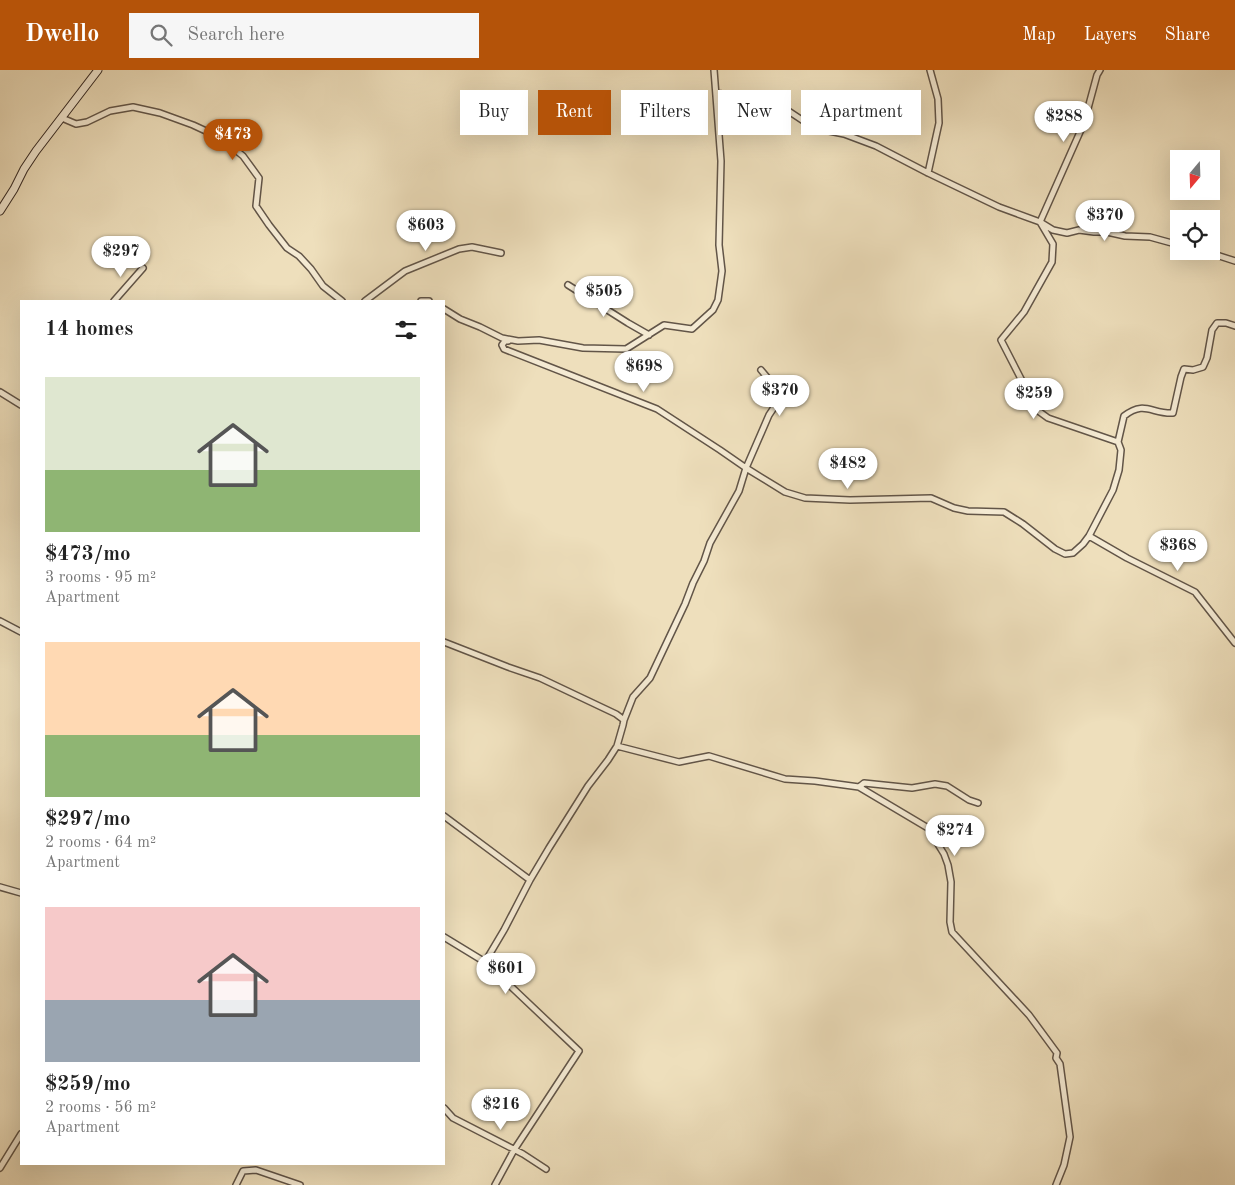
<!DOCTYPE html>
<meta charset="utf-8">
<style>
body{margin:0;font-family:"Old Standard TT",serif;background:#f6f6f6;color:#222;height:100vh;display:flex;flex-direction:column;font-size:19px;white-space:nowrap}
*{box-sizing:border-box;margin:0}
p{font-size:16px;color:#767676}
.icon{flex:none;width:28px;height:28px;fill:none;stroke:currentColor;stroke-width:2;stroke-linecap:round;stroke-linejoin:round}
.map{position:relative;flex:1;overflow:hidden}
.sheet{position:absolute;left:20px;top:230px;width:425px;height:865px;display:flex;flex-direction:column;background:#fff;border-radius:0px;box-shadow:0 5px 20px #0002}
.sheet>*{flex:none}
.guide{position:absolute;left:460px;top:20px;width:475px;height:45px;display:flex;gap:10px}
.needle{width:32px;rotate:199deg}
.controls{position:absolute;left:1170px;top:80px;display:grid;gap:10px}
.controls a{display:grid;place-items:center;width:50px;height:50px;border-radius:0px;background:#fff;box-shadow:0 5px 20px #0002;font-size:25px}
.price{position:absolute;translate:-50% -42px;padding:0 11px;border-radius:18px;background:#fff;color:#222;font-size:16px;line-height:32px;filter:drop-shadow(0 1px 2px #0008)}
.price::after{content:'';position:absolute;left:50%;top:30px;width:15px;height:11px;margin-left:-8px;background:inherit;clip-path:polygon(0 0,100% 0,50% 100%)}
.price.active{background:#b45309;color:#fff}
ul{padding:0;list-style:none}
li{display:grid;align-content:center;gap:10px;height:265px;padding:0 25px}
li span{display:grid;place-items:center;height:155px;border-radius:0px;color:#555}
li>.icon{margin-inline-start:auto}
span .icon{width:90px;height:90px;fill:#fffc;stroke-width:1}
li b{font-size:21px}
h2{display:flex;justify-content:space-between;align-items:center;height:60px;padding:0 25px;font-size:21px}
.pill{padding:0 18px;border-radius:0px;background:#fff;box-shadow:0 5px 20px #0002;font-size:18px;line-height:45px}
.pill.active{background:#b45309;color:#fff}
header{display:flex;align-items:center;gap:30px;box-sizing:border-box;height:70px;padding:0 25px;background:#b45309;color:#fff}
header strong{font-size:24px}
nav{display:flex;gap:28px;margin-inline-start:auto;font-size:18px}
.search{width:350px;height:45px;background:#f6f6f6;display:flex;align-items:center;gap:12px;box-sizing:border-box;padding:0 18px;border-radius:0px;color:#767676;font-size:19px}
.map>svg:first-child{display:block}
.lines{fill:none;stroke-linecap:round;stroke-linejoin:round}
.street-casing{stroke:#625548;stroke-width:8}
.secondary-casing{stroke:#332722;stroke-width:9}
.street{stroke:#f4ead3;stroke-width:5}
.secondary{stroke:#f4ead3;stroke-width:7}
</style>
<header>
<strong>Dwello</strong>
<div class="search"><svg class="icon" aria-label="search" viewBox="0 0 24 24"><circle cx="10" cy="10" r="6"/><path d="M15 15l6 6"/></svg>Search here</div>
<nav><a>Map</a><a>Layers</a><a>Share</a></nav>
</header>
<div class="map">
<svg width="1235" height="1115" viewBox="0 0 1235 1115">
<rect width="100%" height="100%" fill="#eedfbc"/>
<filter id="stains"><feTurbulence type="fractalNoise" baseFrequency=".004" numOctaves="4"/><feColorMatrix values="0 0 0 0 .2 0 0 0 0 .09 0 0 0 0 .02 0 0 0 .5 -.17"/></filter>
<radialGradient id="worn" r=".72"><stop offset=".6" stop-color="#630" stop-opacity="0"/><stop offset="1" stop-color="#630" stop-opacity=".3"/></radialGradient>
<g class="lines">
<defs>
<path id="street" d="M1100 0 1097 5 1084 53 1040 152 1053 160 1067 163 1079 160 1094 162H1107L1125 166 1150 167 1179 175
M717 23 784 38 814 58 844 64 876 76 928 103 999 137 1040 152 1053 174 1052 192 1024 242 1001 270 1037 340 1048 348 1118 372
M62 48 76 54 87 52 110 41 133 37 160 43 193 55 221 68 243 86 259 108 256 136 269 155 287 178 299 186 311 199 323 216 342 231
M928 103 939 53 938 29 930 0
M1204 181 1235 191
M568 215 628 253 649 265
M114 231 143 198
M365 231 405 201 459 179 472 177 501 183
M421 231H429
M444 239 460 249 480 257 502 268 518 271 539 270 583 278 626 279 664 255 692 259 713 240 718 230 722 201 719 175 721 91 714 0
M508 271H505L502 275 504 279 657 339 720 380 746 398 769 345 775 336 778 327 772 313 761 300
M0 322 21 335
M1089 466 1127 488 1195 522 1235 573
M0 551 21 562
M444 572 508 597 540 608 616 644 624 650 633 627 650 608 685 534 693 513 704 491 710 473 739 421 746 398 785 422 805 428 850 430 931 428 954 438 968 441 1004 442 1023 454 1055 479 1065 484 1073 483 1083 474 1089 466 1113 420 1119 400 1121 380 1118 372 1124 346C1145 330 1151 344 1173 343L1181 307 1184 299 1193 300 1203 297 1207 288 1212 260 1217 253H1226L1235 256
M617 676 679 692 709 686 785 709 815 711 859 717 928 758 944 784 948 795 951 812 950 852 952 862 1029 945 1057 983 1056 988 1060 994 1070 1067 1064 1095 1056 1115
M859 717 864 713 912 718 935 714 947 716 969 730 978 733
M444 746 530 810 504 860 485 892 579 981 514 1080 495 1115
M530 810 549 778 588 716 608 690 617 676 623 655 624 650
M0 817 21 823
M444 867 485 892
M444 1038 453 1048 523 1084 546 1099
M0 1098 21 1064
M236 1115 243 1101 256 1100 300 1115"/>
<path id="secondary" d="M0 141 14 119 24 99 36 81 98 0"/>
</defs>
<use href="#street" class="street-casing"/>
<use href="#secondary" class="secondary-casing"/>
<use href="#street" class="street"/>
<use href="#secondary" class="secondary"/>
</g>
<rect width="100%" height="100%" filter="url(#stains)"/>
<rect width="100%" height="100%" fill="url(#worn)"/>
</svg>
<div class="controls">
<a><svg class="needle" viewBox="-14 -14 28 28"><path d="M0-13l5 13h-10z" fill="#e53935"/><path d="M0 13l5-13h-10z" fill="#767676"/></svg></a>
<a><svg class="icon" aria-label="locate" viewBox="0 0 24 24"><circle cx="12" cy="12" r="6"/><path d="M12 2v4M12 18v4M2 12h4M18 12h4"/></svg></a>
</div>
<b class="price" style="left:1064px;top:73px">$288</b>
<b class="price active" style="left:233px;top:91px">$473</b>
<b class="price" style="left:1105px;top:172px">$370</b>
<b class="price" style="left:426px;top:182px">$603</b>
<b class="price" style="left:121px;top:208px">$297</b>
<b class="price" style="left:604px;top:248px">$505</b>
<b class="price" style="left:644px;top:323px">$698</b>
<b class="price" style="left:780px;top:347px">$370</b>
<b class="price" style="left:1034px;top:350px">$259</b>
<b class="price" style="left:848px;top:420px">$482</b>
<b class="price" style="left:1178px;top:502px">$368</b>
<b class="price" style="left:955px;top:787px">$274</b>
<b class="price" style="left:506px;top:925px">$601</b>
<b class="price" style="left:501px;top:1061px">$216</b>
<div class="guide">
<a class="pill">Buy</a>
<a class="pill active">Rent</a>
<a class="pill">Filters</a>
<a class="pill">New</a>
<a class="pill">Apartment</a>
</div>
<section class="sheet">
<h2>14 homes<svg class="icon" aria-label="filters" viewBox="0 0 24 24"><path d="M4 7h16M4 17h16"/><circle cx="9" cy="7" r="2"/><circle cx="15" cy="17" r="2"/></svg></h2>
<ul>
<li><span style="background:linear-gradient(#dfe7d0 60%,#8fb573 0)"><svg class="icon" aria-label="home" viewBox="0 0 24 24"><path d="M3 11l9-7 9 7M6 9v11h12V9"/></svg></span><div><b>$473/mo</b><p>3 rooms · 95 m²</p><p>Apartment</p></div></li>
<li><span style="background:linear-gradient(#ffd9b3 60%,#8fb573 0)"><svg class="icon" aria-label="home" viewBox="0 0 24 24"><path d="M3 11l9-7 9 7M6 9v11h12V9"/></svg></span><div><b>$297/mo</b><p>2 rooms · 64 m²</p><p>Apartment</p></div></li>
<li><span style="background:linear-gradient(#f6c9c9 60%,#9aa5b1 0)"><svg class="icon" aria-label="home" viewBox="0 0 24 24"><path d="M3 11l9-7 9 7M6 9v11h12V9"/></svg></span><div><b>$259/mo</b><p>2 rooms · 56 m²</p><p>Apartment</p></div></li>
</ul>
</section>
</div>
